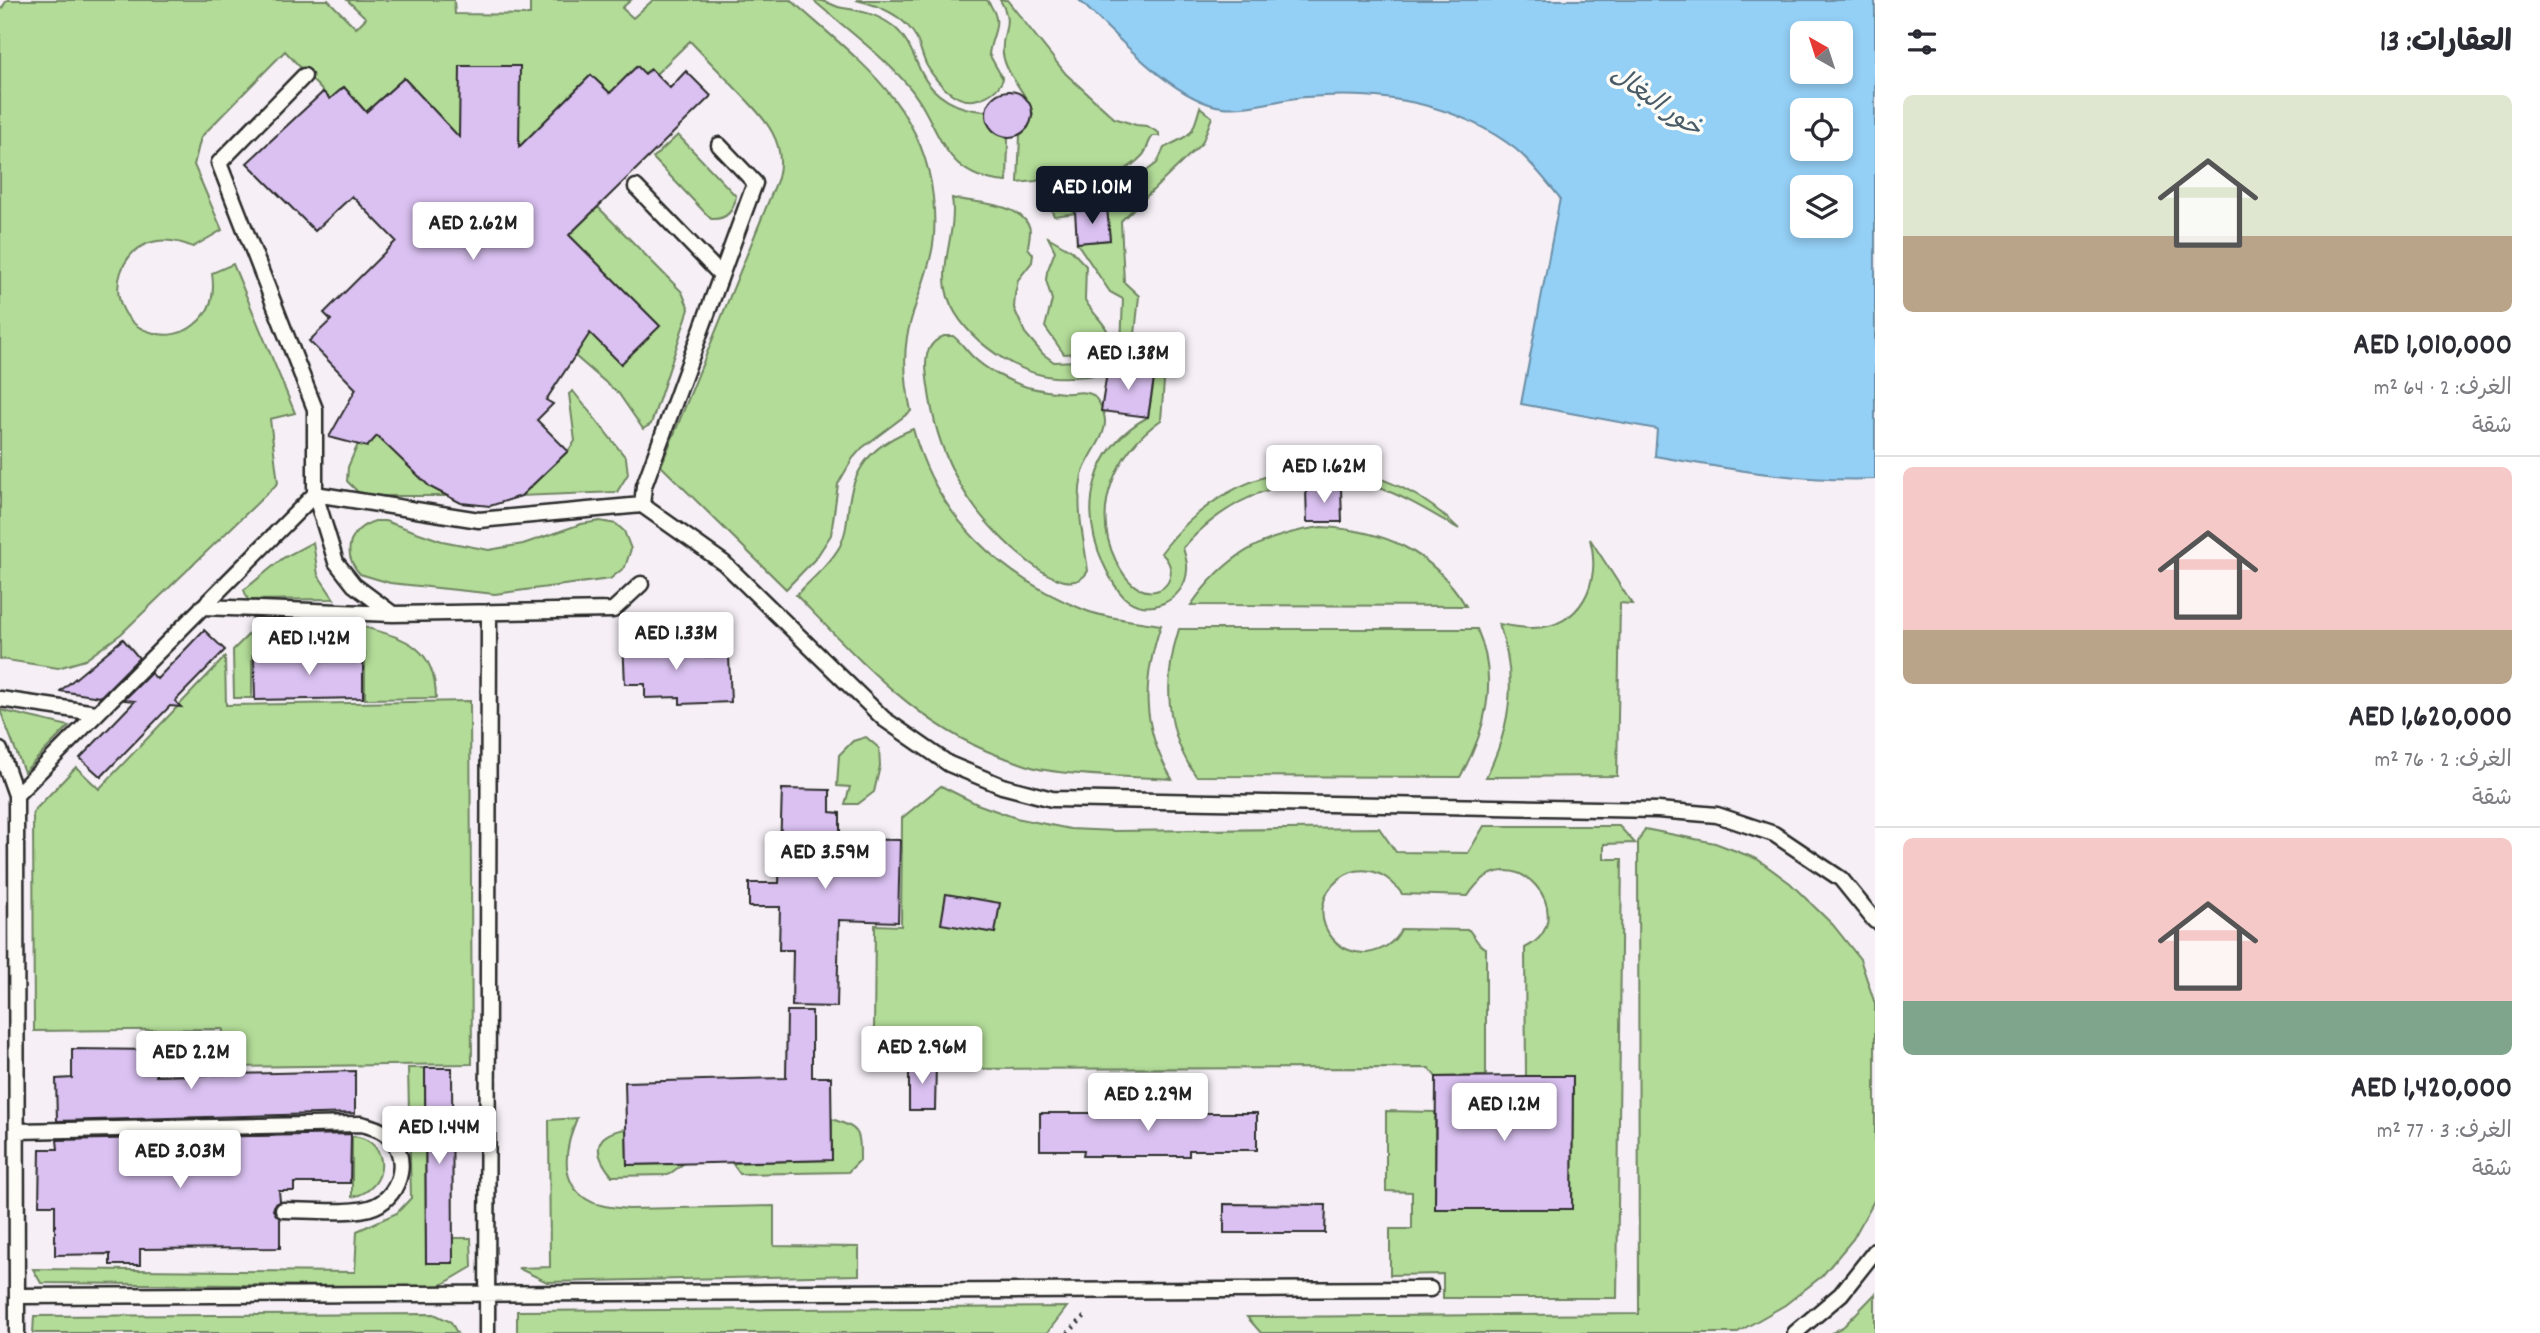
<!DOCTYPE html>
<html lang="ar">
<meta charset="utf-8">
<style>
body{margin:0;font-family:Dekko,"Playpen Sans Arabic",sans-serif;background:#f7f7f7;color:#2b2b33;direction:rtl;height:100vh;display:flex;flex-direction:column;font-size:26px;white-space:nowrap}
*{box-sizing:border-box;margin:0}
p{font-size:23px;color:#7c7c81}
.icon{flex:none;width:38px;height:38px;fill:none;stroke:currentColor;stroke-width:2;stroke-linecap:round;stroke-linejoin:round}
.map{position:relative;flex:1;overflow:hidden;direction:ltr}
.details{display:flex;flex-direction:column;background:#fff;width:665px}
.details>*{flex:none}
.needle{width:46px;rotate:321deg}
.fabs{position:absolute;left:1790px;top:21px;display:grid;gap:14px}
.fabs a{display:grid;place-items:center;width:63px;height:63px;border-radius:10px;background:#fff;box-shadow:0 4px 10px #0003;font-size:35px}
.price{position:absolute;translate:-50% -60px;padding:0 16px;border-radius:7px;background:#fff;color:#222;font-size:23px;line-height:46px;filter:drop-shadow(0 2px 4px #0008)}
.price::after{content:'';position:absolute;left:50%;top:42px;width:21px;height:16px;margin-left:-10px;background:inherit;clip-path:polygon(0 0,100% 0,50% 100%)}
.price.active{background:#111827;color:#fff}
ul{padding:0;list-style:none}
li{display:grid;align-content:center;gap:14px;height:371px;padding:0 28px}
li+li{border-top:2px solid #e1e1e2}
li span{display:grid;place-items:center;height:217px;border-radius:10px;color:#555}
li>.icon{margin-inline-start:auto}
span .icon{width:126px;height:126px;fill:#fffc;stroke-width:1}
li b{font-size:30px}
h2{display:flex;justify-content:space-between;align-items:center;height:84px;padding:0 28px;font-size:30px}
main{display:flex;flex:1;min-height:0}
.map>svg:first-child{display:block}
.green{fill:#b3dc98;stroke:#6f8462;stroke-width:2}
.water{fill:#94cff5;stroke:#6a8da4;stroke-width:2;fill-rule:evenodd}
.building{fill:#dac1f1;stroke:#2b2b2b;stroke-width:2}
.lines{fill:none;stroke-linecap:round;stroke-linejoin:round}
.service-casing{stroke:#2b2b2b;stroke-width:19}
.path{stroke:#2b2b2b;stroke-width:4.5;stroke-dasharray:2 5;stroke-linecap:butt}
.service{stroke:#fdfcf7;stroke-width:14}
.labels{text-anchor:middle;stroke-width:7;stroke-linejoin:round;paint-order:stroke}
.water-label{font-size:26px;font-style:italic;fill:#4a5c68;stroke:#fdfcf7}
</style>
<main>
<section class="details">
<h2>العقارات: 13<svg class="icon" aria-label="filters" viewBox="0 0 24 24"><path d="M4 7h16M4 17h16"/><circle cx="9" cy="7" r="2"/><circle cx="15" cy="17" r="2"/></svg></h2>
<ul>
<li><span style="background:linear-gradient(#dfe7d0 65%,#b9a48a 0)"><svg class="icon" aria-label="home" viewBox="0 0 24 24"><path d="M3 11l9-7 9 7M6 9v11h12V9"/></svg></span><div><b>AED 1,010,000</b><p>الغرف: 2 · 64 m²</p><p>شقة</p></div></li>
<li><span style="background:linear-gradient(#f6c9c9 75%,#b9a48a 0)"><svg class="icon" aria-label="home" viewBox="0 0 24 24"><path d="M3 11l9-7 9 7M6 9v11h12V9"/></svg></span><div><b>AED 1,620,000</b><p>الغرف: 2 · 76 m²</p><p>شقة</p></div></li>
<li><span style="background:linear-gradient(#f6c9c9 75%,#7fa58c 0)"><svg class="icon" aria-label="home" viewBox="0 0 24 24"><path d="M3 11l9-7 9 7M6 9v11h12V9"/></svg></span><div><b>AED 1,420,000</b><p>الغرف: 3 · 77 m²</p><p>شقة</p></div></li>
</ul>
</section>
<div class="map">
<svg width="1875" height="1333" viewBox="0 0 1875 1333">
<rect width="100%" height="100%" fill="#f6f0f6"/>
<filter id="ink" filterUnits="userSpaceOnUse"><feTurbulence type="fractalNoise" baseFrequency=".0143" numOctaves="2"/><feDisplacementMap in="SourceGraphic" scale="14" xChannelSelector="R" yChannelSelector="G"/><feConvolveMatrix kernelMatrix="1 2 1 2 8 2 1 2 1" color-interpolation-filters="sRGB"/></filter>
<g filter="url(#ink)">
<path class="green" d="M7 0H328L356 28 366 18 347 0H454L455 14 530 15V0H631L622 8 633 18 653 0H791C855 58 923 103 933 197 935 217 936 236 931 255 925 283 912 309 907 337 903 362 906 388 911 411L862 448 853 458 838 484 831 535 816 558 786 589 661 466 778 178C788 139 761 115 736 89 721 73 705 57 690 41L656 74 651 69 610 93 591 75 506 160 478 158 404 78 366 112 344 87 330 99 285 51 201 137 194 165 222 230 193 247C116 214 91 318 154 333 167 337 183 334 194 325 212 311 215 294 212 273L233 264 295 413 270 419 278 483 121 634 85 660 58 668 0 659V11Z
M813 0C831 0 829 6 843 8 862 11 877 14 893 26 908 38 913 55 921 72 933 97 959 111 986 111 986 126 994 134 1008 138L1007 182C937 178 942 122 905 82 878 52 844 27 813 0Z
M856 0H987C1005 24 992 31 989 54L1003 79C999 89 989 96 978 99 957 106 937 83 927 66 921 55 920 41 912 31 899 13 877 5 856 0Z
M1000 0H1007L1066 74 1114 118 1136 125 1147 126 1159 133V136H1153C1148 141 1148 149 1143 155 1130 169 1110 181 1091 177 1084 176 1076 171 1070 168L1036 181 1018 183 1020 135 1028 128 1033 114C1027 92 1006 76 1003 54 1000 32 1015 25 1000 0Z
M1200 107 1212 117 1202 143 1121 221 1124 282 1139 296 1134 344 1165 369 1161 420C1116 452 1090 508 1116 561 1122 572 1128 583 1140 589 1166 600 1182 571 1161 553 1236 451 1369 439 1459 529 1433 514 1406 497 1377 487 1306 465 1231 493 1183 548 1185 555 1188 563 1187 570 1186 600 1147 619 1124 597 1115 588 1109 576 1104 565 1078 509 1092 447 1148 417L1155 373 1120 367 1123 299 1110 292 1077 243 1110 240 1107 209 1054 216 1047 200 1112 192 1124 188 1157 163 1164 148C1191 133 1191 140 1200 107Z
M678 135 736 196C734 210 727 220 711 219L653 158Z
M952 198C973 203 1018 202 1029 226 1032 233 1028 241 1028 248L1033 254 1032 262 1018 280 1015 295 1014 308 1025 333 1043 354 1054 362 1078 361 1100 366 1098 375C1083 376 1068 378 1054 377 1013 374 953 331 946 289 941 258 957 230 952 198Z
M598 207 682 292 689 309 651 424 643 429 619 394 575 356 578 352 546 305 592 335 659 325 569 235Z
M1048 237 1072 251 1086 266 1085 300C1101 327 1114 323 1109 360L1077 353 1064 354 1045 327 1052 300 1046 280 1047 272 1055 251Z
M944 336H953C961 342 965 349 972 356 986 370 1008 381 1027 387 1039 390 1052 392 1064 393 1073 394 1082 390 1091 394 1099 399 1105 413 1105 422 1105 439 1087 457 1082 475 1075 508 1084 539 1088 571 1066 610 991 530 976 509 968 498 960 486 954 473 940 446 932 417 928 386 925 366 922 345 944 336Z
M422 391 397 455 430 487 447 496H378L358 492 347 481 348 467 358 444 367 446Z
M573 391 626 458 628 474 617 492 521 496 568 451 575 441 569 394Z
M913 429C937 518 1002 578 1087 611 1109 619 1137 621 1161 625 1142 681 1141 727 1172 779 1130 776 1086 777 1045 770 1034 769 1024 764 1014 761 923 733 861 661 796 595 811 580 830 564 840 546 847 532 847 518 849 503 855 463 877 443 913 429Z
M375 521H385L442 541 489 550 523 544 581 524 600 521 616 524 624 531 631 549 625 567 610 579 495 594 390 583 360 574C341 553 349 529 375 521Z
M1321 527C1385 530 1432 551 1466 606L1191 605C1225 556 1262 535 1321 527Z
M1590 539 1632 604 1620 603 1617 776 1486 777C1511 728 1518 677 1499 624 1510 626 1521 628 1532 628 1581 628 1602 582 1590 539Z
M313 542 318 575 334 599 248 600 244 590 283 558Z
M357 625C401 638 435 642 436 698L365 699V653L252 655V698H234L233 650 252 631Z
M1179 629H1477C1499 679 1486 732 1460 777L1196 776C1165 732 1163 679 1179 629Z
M225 657 226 705 470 701 472 1064 223 1067V1029L34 1031 33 812 76 767 99 789Z
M0 710 69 726 24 772Z
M866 737 879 748 880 766 874 792 858 804H845L850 787 837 786 839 755 853 741Z
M941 786 977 804 1016 818 1070 829 1115 831 1379 828 1396 852 1468 853 1484 826H1619L1635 843 1604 844V859H1622L1617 1298H1443V1274L1390 1275V1229H1412V1192L1386 1191V1111L1435 1112V1209L1572 1208 1573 1077 1526 1076 1525 948C1585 919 1512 827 1468 896L1402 894C1361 836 1297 898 1333 939 1341 948 1354 954 1367 953 1382 951 1395 943 1401 929L1469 930 1480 945 1486 948V1076L1436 1077 1429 1068 941 1069 940 1032 874 1033 875 925 901 926 902 818Z
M1645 829 1715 843 1757 859 1790 883 1833 925 1860 959 1875 1004V1199L1853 1239 1822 1276 1785 1305 1736 1333H1261L1247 1317 1639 1314 1638 842Z
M408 1068H425L426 1263 452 1238H471L472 1267 438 1287 41 1283 33 1269 355 1272 357 1231 397 1213 411 1198Z
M577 1118C567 1142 558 1176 582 1196 595 1207 615 1208 630 1209L774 1206V1246L859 1247V1275L547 1282 518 1268 550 1267 549 1120Z
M832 1119C860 1129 860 1130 860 1160L848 1172 740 1174 732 1163 832 1160Z
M626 1129 627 1165 683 1164 668 1175 612 1176C593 1153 592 1134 626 1129Z
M352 1136C391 1139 391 1189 352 1197Z
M1875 1294V1333H1832L1844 1326Z
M1067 1307 1047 1333H517V1311Z
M434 1314 451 1322 457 1333H33L34 1316Z"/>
<path class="water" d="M1079 0H1875V479C1800 482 1728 469 1655 456L1657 429 1521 404 1560 198C1546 181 1531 161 1513 147 1453 102 1379 91 1306 97 1279 99 1250 110 1222 107 1174 101 1114 33 1079 0ZM1802 33H1841V72H1802ZM1802 110H1841V149H1802ZM1802 187H1841V226H1802Z"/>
<path class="building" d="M460 66H520L519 147 591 75 610 93 637 66 645 74 651 69 670 88 686 71 711 96 569 235 660 326 621 364 590 333 546 400 553 404 537 420 568 451 521 496 490 506 461 503 430 487 377 436 367 447 329 437 356 389 309 341 331 320 324 313 396 241 352 196 315 231 247 163 323 92 330 99 344 87 366 112 404 78 459 137Z
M986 114a23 23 0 1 1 46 0a23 23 0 1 1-46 0Z
M1107 208 1110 240 1077 243 1075 211Z
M1108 366 1155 372 1148 417 1101 411Z
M1341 488 1342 522H1307L1306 489Z
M204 630 225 650 175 701 181 707 170 706 101 777 80 758 135 701 124 700 151 673 157 679Z
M684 638 685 657 729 656 731 702 680 704V697L645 698V684H625L623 640Z
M123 639 139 658 100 697 60 691Z
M363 655V698L255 700 254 657Z
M782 789 830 790V812L840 813V839L900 840 898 922 839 920 837 1007 792 1006 793 950H779L780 907H749V883H779Z
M946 894 1000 903 995 933 941 924Z
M787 1011H812V1077H831L832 1160 627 1165 625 1082 786 1078Z
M72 1049 157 1050 156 1076 355 1071V1113L57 1121 56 1079 72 1078Z
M909 1060 936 1063 935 1110H909Z
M425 1068H452L453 1263H426Z
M1526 1076H1573L1572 1209H1435L1436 1077Z
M1040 1113H1257V1150H1189V1156H1083L1084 1150H1040Z
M351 1134 350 1183H294V1191H279L280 1201 275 1204 273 1210 280 1219V1248L140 1249V1265H110V1254L55 1255V1205H39L40 1149H58L57 1140Z
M1224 1204 1326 1205 1325 1233H1224Z"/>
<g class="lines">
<defs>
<path id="service" d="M304 76 219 163 315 409V494L336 562 354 585 393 614
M636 187 721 275
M315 494 479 520 642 505 724 563 884 719 949 764 1002 786 1052 799 1658 810 1717 815 1774 834 1841 879 1875 921
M642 505 644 486 755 183 719 145
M202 607 393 614 613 610 641 584
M0 699 96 713
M0 750 16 795 17 1333
M16 795 315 494
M17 1131 361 1124C370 1126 378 1128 386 1134 411 1154 402 1194 375 1206 355 1215 306 1210 283 1210
M17 1296 1430 1289
M487 1333 489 612
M1795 1333 1841 1294 1875 1251"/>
</defs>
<use href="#service" class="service-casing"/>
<path class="path" d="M1068 1333 1087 1314"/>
<use href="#service" class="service"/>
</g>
</g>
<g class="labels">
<g class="water-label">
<text transform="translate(1657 100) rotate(35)" y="9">خور البغال</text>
</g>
</g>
</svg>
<div class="fabs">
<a><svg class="needle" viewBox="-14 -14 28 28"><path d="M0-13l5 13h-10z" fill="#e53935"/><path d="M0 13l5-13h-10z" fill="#7c7c81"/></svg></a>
<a><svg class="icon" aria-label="locate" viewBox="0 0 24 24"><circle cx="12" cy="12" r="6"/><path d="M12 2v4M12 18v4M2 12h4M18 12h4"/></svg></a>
<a><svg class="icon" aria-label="layers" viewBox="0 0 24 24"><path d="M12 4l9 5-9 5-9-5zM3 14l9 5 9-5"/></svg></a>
</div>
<b class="price active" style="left:1092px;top:226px">AED 1.01M</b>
<b class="price" style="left:473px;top:262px">AED 2.62M</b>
<b class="price" style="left:1128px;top:392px">AED 1.38M</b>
<b class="price" style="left:1324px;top:505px">AED 1.62M</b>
<b class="price" style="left:676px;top:672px">AED 1.33M</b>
<b class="price" style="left:309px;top:677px">AED 1.42M</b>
<b class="price" style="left:825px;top:891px">AED 3.59M</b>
<b class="price" style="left:922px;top:1086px">AED 2.96M</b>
<b class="price" style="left:191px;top:1091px">AED 2.2M</b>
<b class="price" style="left:1148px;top:1133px">AED 2.29M</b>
<b class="price" style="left:1504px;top:1143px">AED 1.2M</b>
<b class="price" style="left:439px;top:1166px">AED 1.44M</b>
<b class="price" style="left:180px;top:1190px">AED 3.03M</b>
</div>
</main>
